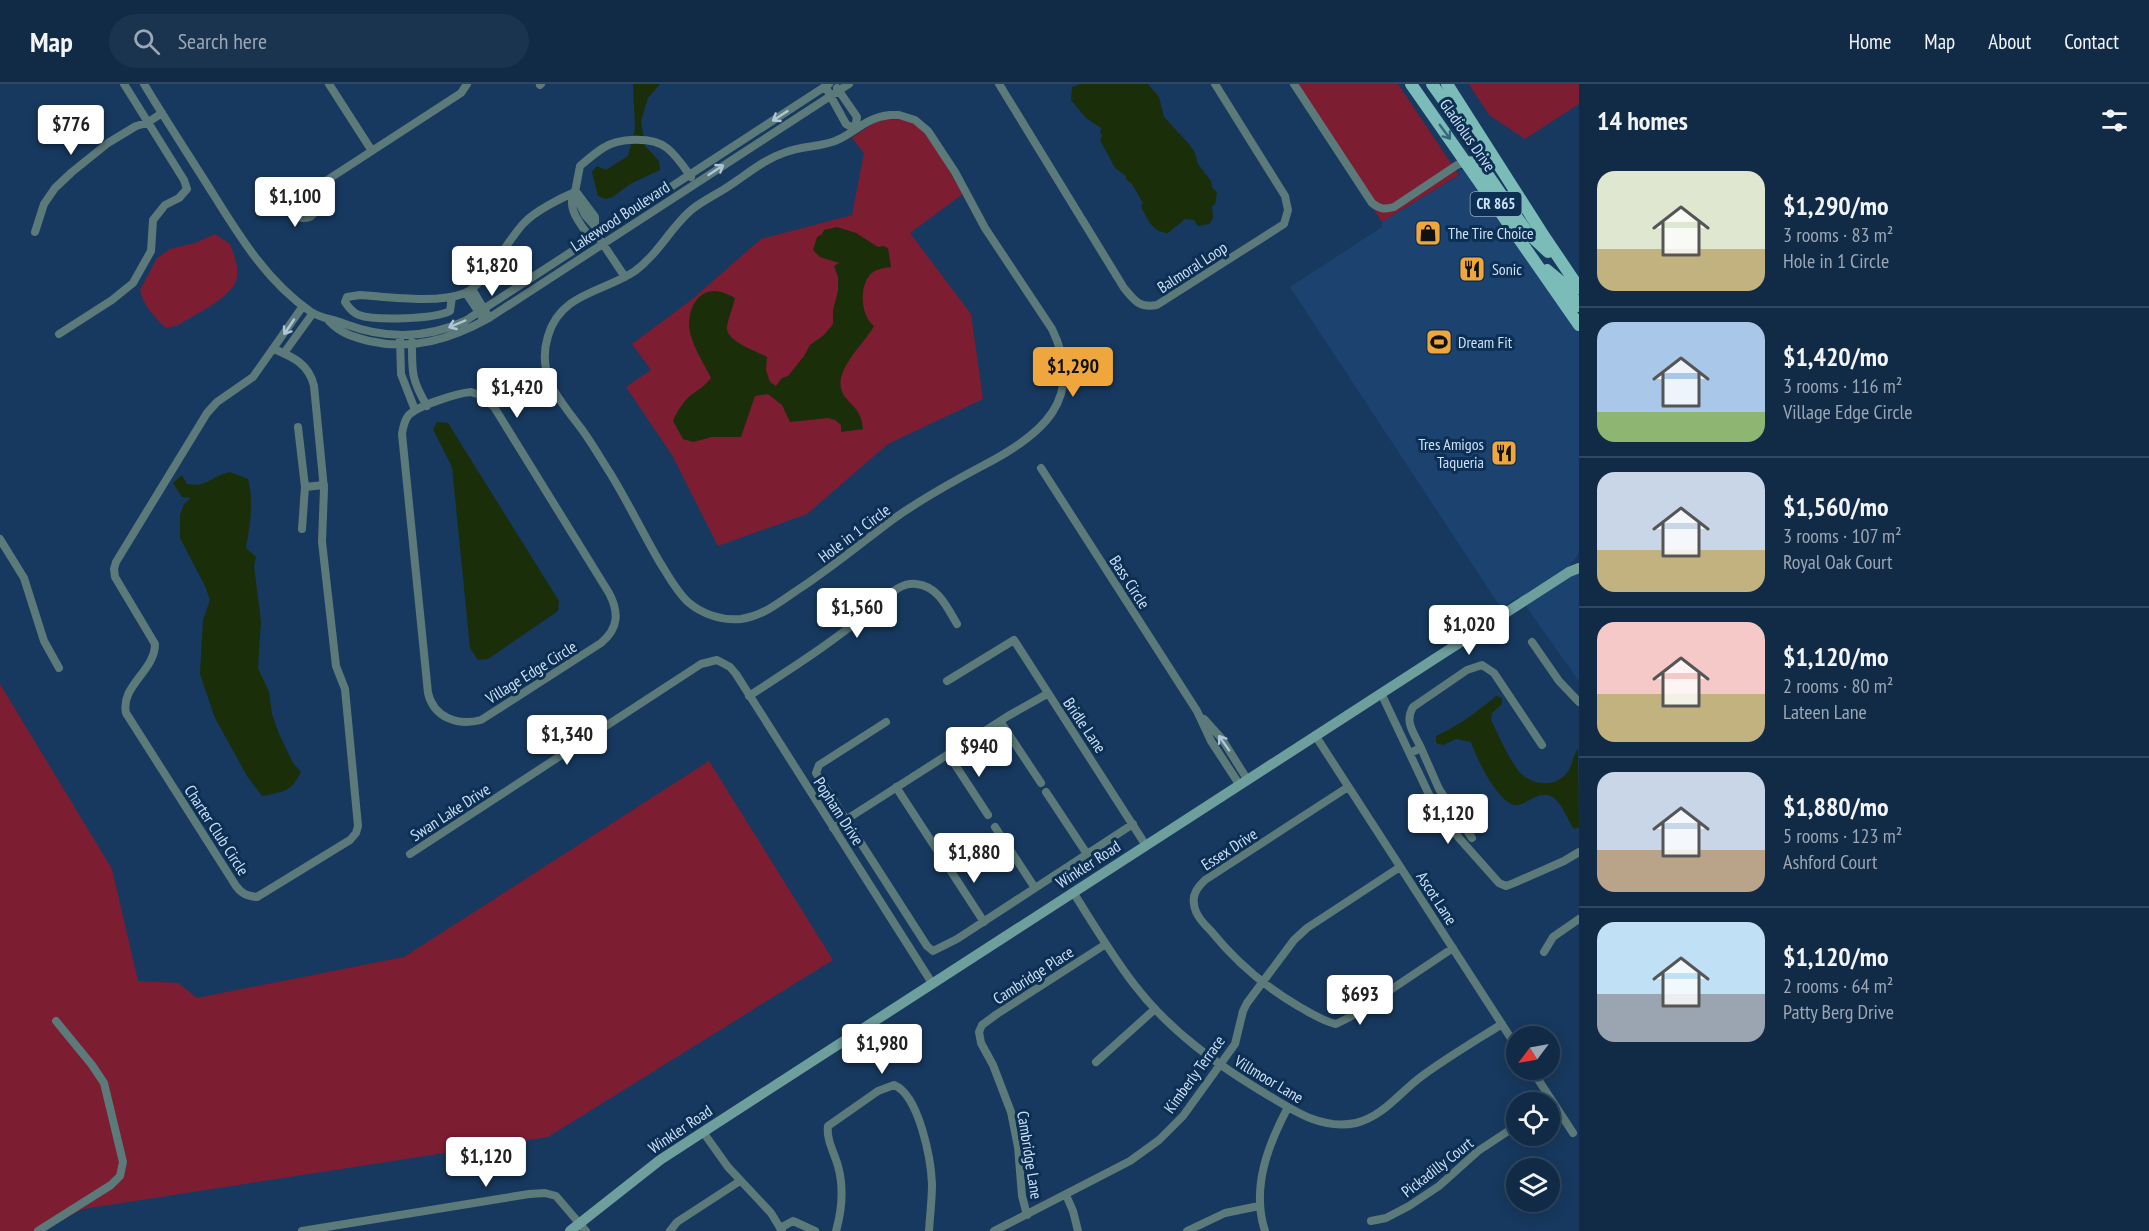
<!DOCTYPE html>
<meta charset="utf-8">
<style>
body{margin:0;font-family:"PT Sans Narrow",sans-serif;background:#1a334e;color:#f1f3f6;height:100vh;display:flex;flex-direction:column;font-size:22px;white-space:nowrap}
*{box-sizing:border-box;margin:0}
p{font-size:20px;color:#9ca7b4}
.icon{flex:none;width:33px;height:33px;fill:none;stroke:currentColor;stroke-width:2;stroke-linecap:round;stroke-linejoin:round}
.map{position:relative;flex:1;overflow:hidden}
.drawer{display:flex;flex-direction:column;background:#112b47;width:570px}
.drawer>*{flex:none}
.needle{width:39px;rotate:238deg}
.buttons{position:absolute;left:1506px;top:942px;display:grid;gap:12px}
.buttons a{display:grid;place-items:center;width:54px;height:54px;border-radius:50%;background:#112b47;box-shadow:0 3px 15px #0003,0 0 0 2px #304760;font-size:30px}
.price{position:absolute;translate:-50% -51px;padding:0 14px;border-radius:6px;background:#fff;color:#222;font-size:20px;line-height:39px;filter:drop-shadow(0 2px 3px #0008)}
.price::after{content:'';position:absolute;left:50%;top:36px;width:18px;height:14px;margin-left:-9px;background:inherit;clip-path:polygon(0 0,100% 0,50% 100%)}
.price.on{background:#efa73d;color:#111}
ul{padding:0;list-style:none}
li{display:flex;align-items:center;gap:18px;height:150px;padding:0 18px}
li+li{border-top:2px solid #304760}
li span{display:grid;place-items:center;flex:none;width:168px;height:120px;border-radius:18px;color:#555}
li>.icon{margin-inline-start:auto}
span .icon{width:72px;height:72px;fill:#fffc;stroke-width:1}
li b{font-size:26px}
h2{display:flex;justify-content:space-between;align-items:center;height:72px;padding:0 18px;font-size:26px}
header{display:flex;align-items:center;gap:36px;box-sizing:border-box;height:84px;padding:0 30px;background:#112b47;border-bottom:2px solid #304760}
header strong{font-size:28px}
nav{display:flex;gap:33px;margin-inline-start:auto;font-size:21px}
.search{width:420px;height:54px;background:#1a334e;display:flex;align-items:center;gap:15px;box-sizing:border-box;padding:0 21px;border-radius:33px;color:#9ca7b4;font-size:22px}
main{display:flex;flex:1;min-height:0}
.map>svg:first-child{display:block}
.built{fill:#1c436f}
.green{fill:#7d1d32}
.water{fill:#1a2e09}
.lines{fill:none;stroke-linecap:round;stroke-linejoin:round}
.street{stroke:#5c7a79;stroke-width:8}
.secondary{stroke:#6e9f9d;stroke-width:10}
.primary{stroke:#7bbbb8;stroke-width:12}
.oneway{stroke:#b0c6d8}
.oneway2{stroke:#38677b}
.labels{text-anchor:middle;stroke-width:6;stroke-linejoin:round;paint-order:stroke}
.shield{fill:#0c2f53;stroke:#92abc6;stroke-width:1.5}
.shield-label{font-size:15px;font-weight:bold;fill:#cce0f7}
.street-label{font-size:16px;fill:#cce0f7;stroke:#0c2f53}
.poi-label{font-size:16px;fill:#cce0f7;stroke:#0c2f53;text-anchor:start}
</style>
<header>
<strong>Map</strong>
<div class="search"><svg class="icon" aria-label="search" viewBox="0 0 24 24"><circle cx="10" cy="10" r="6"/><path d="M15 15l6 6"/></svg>Search here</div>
<nav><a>Home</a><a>Map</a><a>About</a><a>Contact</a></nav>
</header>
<main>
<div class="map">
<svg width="1579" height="1147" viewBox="0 0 1579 1147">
<rect width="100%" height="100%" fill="#17395f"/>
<path class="built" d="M1466 84 1579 248V469L1567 485 1520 515 1518 513 1501 524 1290 203 1382 143V138L1460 91 1458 88Z
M1579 488V597L1525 521Z"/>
<path class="green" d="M1292 0H1398L1459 91 1382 138Z
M1469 0H1579V20L1525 55 1489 31Z
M887 35C896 36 906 35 914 40 931 51 952 93 963 110L910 149 971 230 983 315 888 360 807 430 718 462 672 371 626 303 651 286 632 260 690 217 761 155 852 131 864 69 852 54 872 40Z
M215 150 230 160C234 171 240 185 236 197 232 213 191 233 176 242L166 244C155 234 143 221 140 206L157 174 170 165 195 159Z
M0 600 112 785 138 897 178 899 197 914 404 873 709 677 833 876 548 1053 83 1125 41 1147H0Z"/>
<path class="water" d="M633 0H660L648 14 641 37 645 62 659 77 660 86 630 100 613 113 605 115 598 112 592 88 597 82 606 86 628 72 635 45Z
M1081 0H1148L1159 13 1164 33 1189 60 1195 69 1198 80 1211 97 1212 103 1217 109 1215 120 1212 122 1213 134 1209 140 1198 142 1194 136 1185 135 1168 149C1152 148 1147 135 1141 122L1143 119 1132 100 1126 95V92L1115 84 1100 56 1102 51 1100 49 1101 44 1086 34 1071 16 1072 3Z
M837 143 856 149 878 163 883 162 888 164 891 183C884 184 874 185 869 192 859 205 861 232 874 242 864 261 828 290 845 313 856 326 861 327 863 345L841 348V341L835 336 828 334 790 338 782 321 768 310 755 312 741 353H712L693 358 683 355 673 337C677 327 683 318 691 311 698 306 705 302 711 294 704 280 695 266 691 252 686 237 691 213 708 208 717 205 727 210 735 214 733 223 729 232 727 242 724 257 757 267 767 273L766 286 770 298 776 302 782 294 788 292 804 272 810 261 824 251 833 240V226L838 207V193L834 182 839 179 820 173 813 166 817 153 822 150 824 146Z
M437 338 448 339 559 517 558 527 488 575 478 576 470 564 452 383 433 345Z
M230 388 248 395C254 419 250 440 246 464L256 473 254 482 261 537 258 584 269 608 272 630 279 650 293 679 301 688C290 709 285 707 262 712L247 692 215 634 200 590 203 536 210 516 205 502 180 454V431L184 420 191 414 182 413 173 399 182 391 187 400C207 404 211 392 230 388Z
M1496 612 1502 614V620L1492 629 1491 636C1499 652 1507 671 1517 685 1529 701 1553 705 1566 690 1573 683 1572 672 1578 665L1579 743 1574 745C1567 735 1563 721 1554 714 1538 703 1527 723 1515 721 1497 718 1476 673 1471 658L1456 655 1443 661 1436 659V652C1455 644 1480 626 1496 612Z"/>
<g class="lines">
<path class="street" d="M144 0C165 35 188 70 210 105 238 150 266 197 311 228 322 235 334 235 345 240 385 255 426 255 465 237L829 0
M329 0 372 67
M999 0 1124 204C1135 217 1139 224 1157 221L1284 140 1288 126 1285 112 1215 0
M1294 0 1372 119C1380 125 1384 126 1394 123L1457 81 1466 78
M540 1 541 0
M825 2 846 40 855 45 857 33 837 4
M890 31H899L915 36 928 47 955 88 985 144 1052 245C1086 315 1042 351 984 381 952 398 921 415 892 436 860 460 830 485 796 507 779 519 762 532 741 535 722 537 702 530 688 518 676 507 668 491 659 477 642 448 628 418 610 389 601 375 593 361 583 347 572 332 559 317 551 301 544 285 543 268 548 252 560 209 604 208 635 187 658 170 669 146 690 127 703 116 718 110 732 100 750 88 765 75 786 68 802 62 819 63 835 57 857 48 864 34 890 31Z
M314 105C314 117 321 135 302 134L295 125 298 115 461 9 467 0
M575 108C565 125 582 141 591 155
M577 109 595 133V139
M35 148 44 120 55 104 72 88 108 59 136 42 147 39 162 29
M601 149 585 131 579 119 575 108 580 82C587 76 595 69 603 64 618 54 652 52 667 64 677 72 684 83 691 93
M601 157 625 193
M472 205 487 230
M466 209 482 233
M452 213 450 227C435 235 375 237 359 231 353 229 349 224 345 218L347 213 360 211C389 213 438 220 465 209 485 201 508 155 524 139 535 127 561 114 575 108
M329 237C340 249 353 253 369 257 413 267 451 255 489 234L849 0
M59 250 112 216 133 199 151 167 153 136 165 121 179 114 187 105 184 96 124 0
M400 255 401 290 415 326
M412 258C412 288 411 295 427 322
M274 265C293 273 309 280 314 302L324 405 322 458 336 582 345 605 358 742 356 749 350 756 257 813C247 812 242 810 236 802L126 629C120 602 155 587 155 560L115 493 114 485 116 478 207 329 217 318 253 293 303 222
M284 269 313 229
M471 308 480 311 494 323 609 509C619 528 619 544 601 559L481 636C458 642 434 634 428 609L402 350C403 344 404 337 408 332 416 322 458 309 471 308Z
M298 343 305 403 324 401
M1041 384 1197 627 1211 657 1239 700
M302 445 305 403
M0 455 24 494 44 557 59 584
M1532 558 1559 597 1579 618
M947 597 1014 556 1145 760
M1381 609 1433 719 1459 754 1499 799 1506 802 1514 799 1564 777 1579 768
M749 612C792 584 835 557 873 524 886 514 899 498 916 500 938 502 947 523 957 540
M1204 635 1222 655 1247 695
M1000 637 1041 699
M886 638 819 681 816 689 927 862 933 867 957 855 1133 740
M1315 651 1516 962
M1421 664 1439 705 1472 754
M1410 669 1421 664C1414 649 1404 638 1413 623L1467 586 1482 581 1494 589 1542 661
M948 670 988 731
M896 703 937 766
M1348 703 1205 796C1198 803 1192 810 1194 820 1195 831 1204 840 1211 847 1236 878 1264 902 1298 922 1311 929 1322 937 1336 940L1350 933 1453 864
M1046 708 1087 770
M995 743 1035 804
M833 744 1008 632 1047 610
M410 770 701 580 717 576 730 583 736 590 932 899
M943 775 984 838
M1073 808C1092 838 1111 870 1133 899 1170 948 1219 982 1271 1013 1297 1029 1324 1046 1356 1039 1384 1032 1400 1008 1422 992 1448 973 1475 957 1502 940
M1544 868 1553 853 1579 835
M1096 978 1155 925
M1532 986 1573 1049
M703 1048 728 1083 771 1129 782 1147
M1066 1111 1073 1127 1078 1147
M1027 1131 1022 1112 1018 1063 1011 1028 993 981 981 959 979 948 982 941 997 930 1106 860
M1371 1137 1386 1134 1409 1122 1439 1102 1478 1067 1516 1042
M780 1144 793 1137 815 1147
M38 1147 111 1101 120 1092 123 1078 104 999 92 981 56 937
M302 1147 529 1110 545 1109 556 1112 586 1147
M670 1147 677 1138 740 1097
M836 1147C842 1126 844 1104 838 1082 834 1068 826 1055 828 1042L878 1007 894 1001C919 1011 931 1075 932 1100 932 1115 930 1131 929 1147
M994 1147 1130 1077 1159 1056 1183 1032 1235 960 1243 927 1247 919 1294 856 1307 844 1400 783
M1187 1147 1225 1129 1259 1122
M1265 1147C1251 1104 1268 1061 1288 1023"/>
<path class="secondary" d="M570 1147 660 1076 703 1048 1569 488 1579 484"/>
<path class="primary" d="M1411 0 1579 241
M1432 0 1481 69
M1447 0 1542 149 1579 204
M1466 78 1477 79 1483 84 1527 148 1548 168
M1547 186 1565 201 1579 222"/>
</g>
<defs><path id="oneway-shaft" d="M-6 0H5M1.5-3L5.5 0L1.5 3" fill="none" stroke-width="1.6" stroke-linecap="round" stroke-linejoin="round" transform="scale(1.5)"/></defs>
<g class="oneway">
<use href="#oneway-shaft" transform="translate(780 32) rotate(147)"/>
<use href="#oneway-shaft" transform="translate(716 86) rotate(-33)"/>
<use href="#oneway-shaft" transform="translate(457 240) rotate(157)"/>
<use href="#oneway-shaft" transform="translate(289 243) rotate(124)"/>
<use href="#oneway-shaft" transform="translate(1224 659) rotate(-125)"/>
</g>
<use class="oneway2" href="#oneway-shaft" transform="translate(1445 48) rotate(54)"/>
<defs>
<symbol id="shop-square" viewBox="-11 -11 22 22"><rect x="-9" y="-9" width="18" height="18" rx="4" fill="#efa73d" stroke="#0c2f53"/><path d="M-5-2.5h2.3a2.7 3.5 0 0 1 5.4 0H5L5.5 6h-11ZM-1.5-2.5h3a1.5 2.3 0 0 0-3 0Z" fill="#111"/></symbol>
<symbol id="restaurant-square" viewBox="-11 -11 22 22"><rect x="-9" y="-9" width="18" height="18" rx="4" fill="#efa73d" stroke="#0c2f53"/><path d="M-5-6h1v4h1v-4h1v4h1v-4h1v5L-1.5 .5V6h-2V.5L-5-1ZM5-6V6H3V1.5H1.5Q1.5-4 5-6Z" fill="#111"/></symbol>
<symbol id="stadium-square" viewBox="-11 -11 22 22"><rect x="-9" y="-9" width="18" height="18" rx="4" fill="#efa73d" stroke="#0c2f53"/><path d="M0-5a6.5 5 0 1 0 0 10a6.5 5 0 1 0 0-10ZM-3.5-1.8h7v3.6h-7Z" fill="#111"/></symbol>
</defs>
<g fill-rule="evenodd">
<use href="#shop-square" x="1413" y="134" width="30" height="30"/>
<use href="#restaurant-square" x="1457" y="170" width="30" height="30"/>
<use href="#stadium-square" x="1424" y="243" width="30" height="30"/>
<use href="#restaurant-square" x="1489" y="354" width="30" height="30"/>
</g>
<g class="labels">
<rect class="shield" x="1470.5" y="108" width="51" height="24" rx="4.5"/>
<g class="shield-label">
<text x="1496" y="125">CR 865</text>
</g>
<g class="street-label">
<text transform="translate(1468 51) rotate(55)" y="6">Gladiolus Drive</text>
<text transform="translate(620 132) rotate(-33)" y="6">Lakewood Boulevard</text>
<text transform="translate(1192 183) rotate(-33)" y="6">Balmoral Loop</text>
<text transform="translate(854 449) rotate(-37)" y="6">Hole in 1 Circle</text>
<text transform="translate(1130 498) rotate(57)" y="6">Bass Circle</text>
<text transform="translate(531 588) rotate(-32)" y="6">Village Edge Circle</text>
<text transform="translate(1085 641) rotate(56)" y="6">Bridle Lane</text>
<text transform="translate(839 727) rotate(57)" y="6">Popham Drive</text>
<text transform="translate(450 728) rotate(-33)" y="6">Swan Lake Drive</text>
<text transform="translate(217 746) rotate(57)" y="6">Charter Club Circle</text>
<text transform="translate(1229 765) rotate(-33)" y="6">Essex Drive</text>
<text transform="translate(1088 780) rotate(-33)" y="6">Winkler Road</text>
<text transform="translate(1437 814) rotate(57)" y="6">Ascot Lane</text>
<text transform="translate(1033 891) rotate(-33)" y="6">Cambridge Place</text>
<text transform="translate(1194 990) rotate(-54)" y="6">Kimberly Terrace</text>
<text transform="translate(1269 995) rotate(31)" y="6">Villmoor Lane</text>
<text transform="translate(680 1045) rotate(-34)" y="6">Winkler Road</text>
<text transform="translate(1030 1071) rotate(81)" y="6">Cambridge Lane</text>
<text transform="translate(1437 1083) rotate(-38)" y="6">Pickadilly Court</text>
</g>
<g class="poi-label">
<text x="1448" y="155">The Tire Choice</text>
<text x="1492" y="191">Sonic</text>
<text x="1458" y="264">Dream Fit</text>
<text x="1484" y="366" text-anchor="end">Tres Amigos<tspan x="1484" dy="18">Taqueria</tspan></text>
</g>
</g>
</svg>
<div class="buttons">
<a><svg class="needle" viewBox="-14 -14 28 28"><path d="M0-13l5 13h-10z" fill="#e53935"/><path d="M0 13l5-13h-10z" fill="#9ca7b4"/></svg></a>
<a><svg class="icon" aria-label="locate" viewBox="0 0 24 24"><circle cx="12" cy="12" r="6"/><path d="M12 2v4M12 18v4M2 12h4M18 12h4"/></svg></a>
<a><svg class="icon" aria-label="layers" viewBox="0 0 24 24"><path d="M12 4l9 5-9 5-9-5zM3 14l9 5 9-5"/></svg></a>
</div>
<b class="price" style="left:71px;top:72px">$776</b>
<b class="price" style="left:295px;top:144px">$1,100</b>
<b class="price" style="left:492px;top:213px">$1,820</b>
<b class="price on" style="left:1073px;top:314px">$1,290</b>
<b class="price" style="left:517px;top:335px">$1,420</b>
<b class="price" style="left:857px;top:555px">$1,560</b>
<b class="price" style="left:1469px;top:572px">$1,020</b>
<b class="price" style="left:567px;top:682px">$1,340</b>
<b class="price" style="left:979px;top:694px">$940</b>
<b class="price" style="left:1448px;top:761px">$1,120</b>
<b class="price" style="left:974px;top:800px">$1,880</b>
<b class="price" style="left:1360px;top:942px">$693</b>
<b class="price" style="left:882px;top:991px">$1,980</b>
<b class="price" style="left:486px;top:1104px">$1,120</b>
</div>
<section class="drawer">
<h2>14 homes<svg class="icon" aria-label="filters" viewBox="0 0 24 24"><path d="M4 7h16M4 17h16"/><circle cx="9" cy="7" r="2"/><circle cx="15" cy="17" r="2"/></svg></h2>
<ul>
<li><span style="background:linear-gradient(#dfe7d0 65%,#c2b280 0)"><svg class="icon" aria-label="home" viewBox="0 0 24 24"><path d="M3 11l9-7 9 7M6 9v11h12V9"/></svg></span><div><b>$1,290/mo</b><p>3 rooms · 83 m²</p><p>Hole in 1 Circle</p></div></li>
<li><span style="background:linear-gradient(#a9c7e8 75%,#8fb573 0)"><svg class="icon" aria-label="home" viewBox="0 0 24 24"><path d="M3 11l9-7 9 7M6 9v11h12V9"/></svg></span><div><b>$1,420/mo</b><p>3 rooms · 116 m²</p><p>Village Edge Circle</p></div></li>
<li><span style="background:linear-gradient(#c9d6e8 65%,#c2b280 0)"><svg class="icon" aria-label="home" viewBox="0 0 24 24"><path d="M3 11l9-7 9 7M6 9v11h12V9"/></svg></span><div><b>$1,560/mo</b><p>3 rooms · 107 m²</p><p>Royal Oak Court</p></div></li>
<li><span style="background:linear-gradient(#f6c9c9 60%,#c2b280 0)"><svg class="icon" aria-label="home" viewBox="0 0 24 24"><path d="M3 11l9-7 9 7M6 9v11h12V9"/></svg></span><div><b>$1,120/mo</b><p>2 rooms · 80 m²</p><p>Lateen Lane</p></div></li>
<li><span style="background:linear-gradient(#c9d6e8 65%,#b9a48a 0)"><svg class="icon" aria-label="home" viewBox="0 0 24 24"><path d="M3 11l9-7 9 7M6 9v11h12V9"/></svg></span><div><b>$1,880/mo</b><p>5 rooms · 123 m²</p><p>Ashford Court</p></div></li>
<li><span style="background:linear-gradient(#bfe0f5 60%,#9aa5b1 0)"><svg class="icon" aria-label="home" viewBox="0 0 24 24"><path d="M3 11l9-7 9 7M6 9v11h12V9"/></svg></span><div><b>$1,120/mo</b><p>2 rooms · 64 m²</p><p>Patty Berg Drive</p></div></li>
</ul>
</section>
</main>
